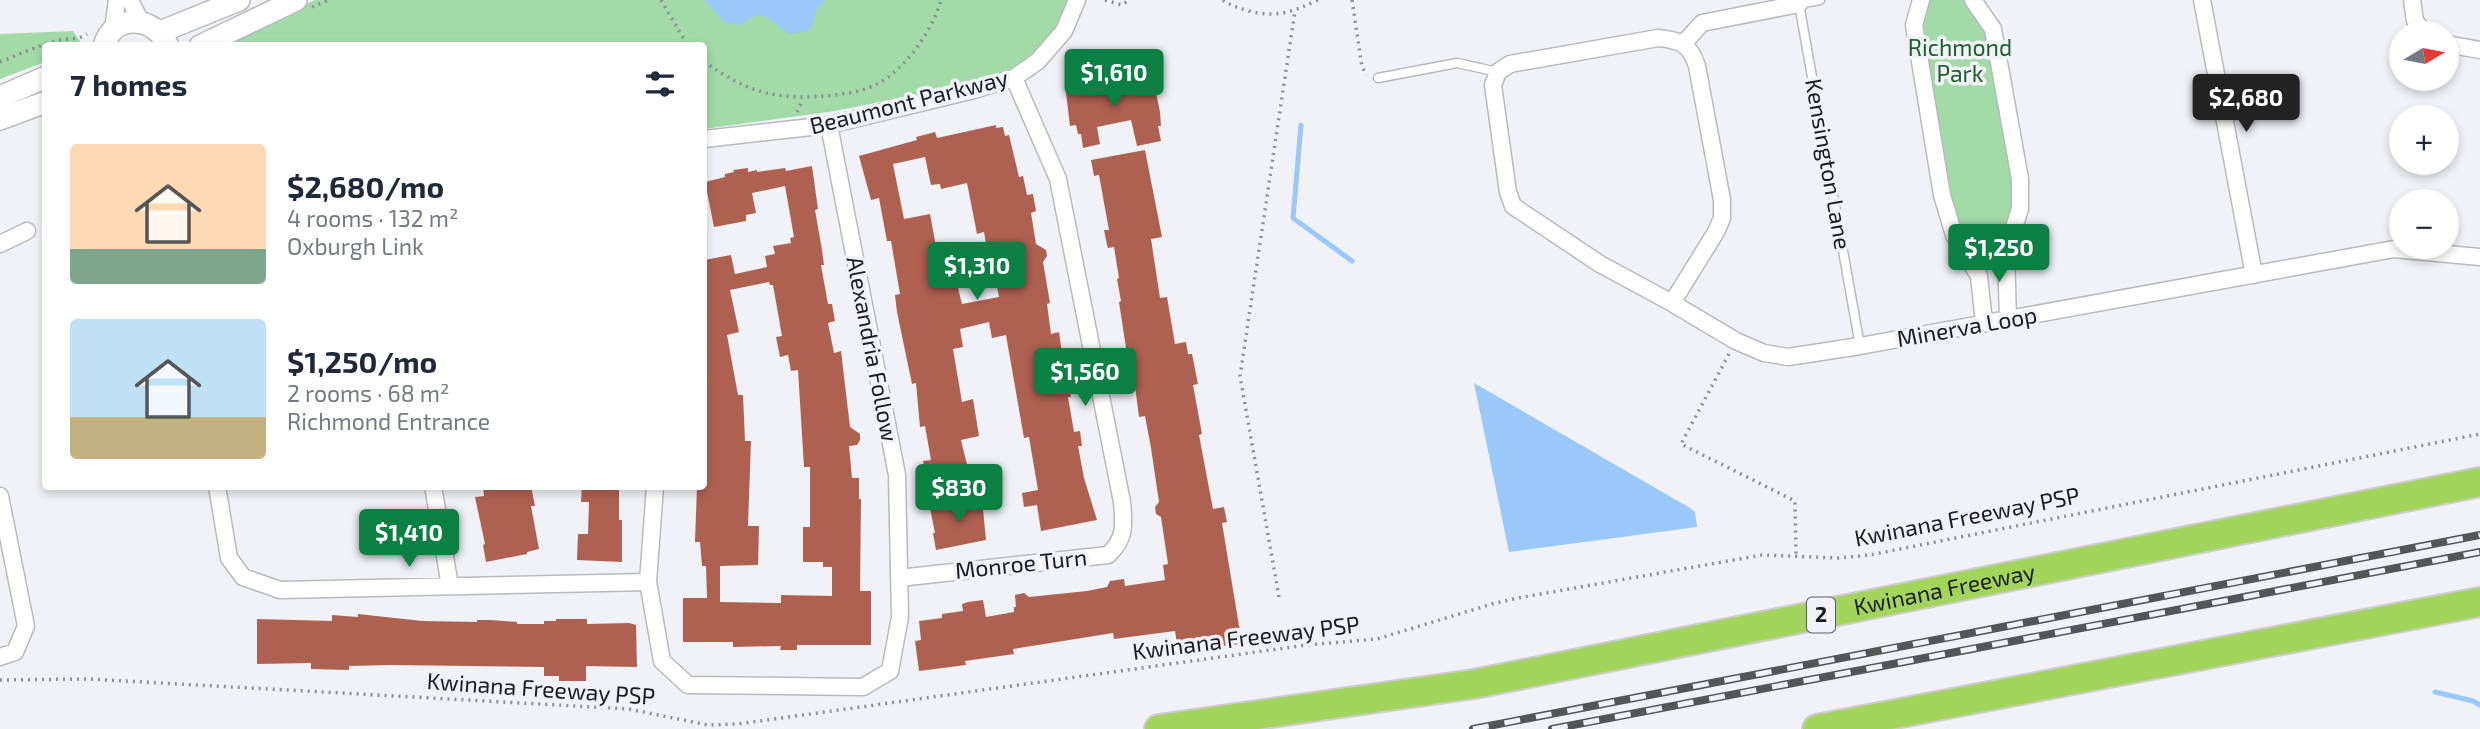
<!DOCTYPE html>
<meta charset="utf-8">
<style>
body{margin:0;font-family:"Exo 2",sans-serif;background:#f6f6f7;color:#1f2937;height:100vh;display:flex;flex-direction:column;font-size:26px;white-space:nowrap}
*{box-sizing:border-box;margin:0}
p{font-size:23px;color:#747a83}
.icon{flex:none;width:38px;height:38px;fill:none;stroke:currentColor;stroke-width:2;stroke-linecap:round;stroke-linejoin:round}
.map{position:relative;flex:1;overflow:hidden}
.details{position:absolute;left:42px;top:42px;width:665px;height:448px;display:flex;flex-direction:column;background:#fff;border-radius:7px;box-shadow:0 4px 10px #0003}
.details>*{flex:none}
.needle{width:46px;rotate:80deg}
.buttons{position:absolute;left:2389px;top:21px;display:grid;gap:14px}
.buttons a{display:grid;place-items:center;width:70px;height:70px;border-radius:50%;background:#fff;box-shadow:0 4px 10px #0003;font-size:35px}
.price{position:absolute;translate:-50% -60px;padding:0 16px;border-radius:7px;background:#0b8043;color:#fff;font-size:23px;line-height:46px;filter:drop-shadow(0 2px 4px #0008)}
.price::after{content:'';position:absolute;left:50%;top:42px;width:21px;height:16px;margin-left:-10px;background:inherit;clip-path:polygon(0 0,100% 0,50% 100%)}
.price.active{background:#222;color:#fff}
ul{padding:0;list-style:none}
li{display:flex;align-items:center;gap:21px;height:175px;padding:0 28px}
li span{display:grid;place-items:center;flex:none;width:196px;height:140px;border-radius:7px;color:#555}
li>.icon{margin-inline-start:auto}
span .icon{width:84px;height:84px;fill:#fffc;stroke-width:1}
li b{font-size:30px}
h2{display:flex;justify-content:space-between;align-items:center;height:84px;padding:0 28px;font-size:30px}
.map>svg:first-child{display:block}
.green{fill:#a2daa8}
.water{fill:#9ac9f9}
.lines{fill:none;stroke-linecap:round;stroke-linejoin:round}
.stream{stroke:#9ac9f9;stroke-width:5}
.building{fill:#af6151;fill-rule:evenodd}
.lane-casing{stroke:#b8babe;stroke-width:11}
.street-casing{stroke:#b8babe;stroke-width:19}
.secondary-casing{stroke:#b8babe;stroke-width:24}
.highway-casing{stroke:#cdcdce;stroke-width:32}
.path{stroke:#8e8f93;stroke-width:3.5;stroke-dasharray:2 5;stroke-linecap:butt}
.lane{stroke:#fff;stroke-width:8}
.street{stroke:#fff;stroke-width:16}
.secondary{stroke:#fff;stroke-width:21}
.highway{stroke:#a3d55d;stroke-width:28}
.rail-casing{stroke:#545557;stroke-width:8}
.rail{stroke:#f0f2f7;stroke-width:5;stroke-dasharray:16;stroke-linecap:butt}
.labels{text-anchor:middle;stroke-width:7;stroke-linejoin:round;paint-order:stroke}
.shield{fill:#f0f2f7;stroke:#5c5c5f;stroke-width:2}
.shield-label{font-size:21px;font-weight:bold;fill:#1c1c1e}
.park-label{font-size:23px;fill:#1c602b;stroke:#f0f2f7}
.street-label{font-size:23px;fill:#1c1c1e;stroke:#f0f2f7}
</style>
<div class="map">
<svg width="2480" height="729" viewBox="0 0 2480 729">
<rect width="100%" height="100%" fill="#f0f2f7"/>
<path class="green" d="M315 0H1070L1061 20 1042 45 1009 72 925 93 835 111 704 129V46H214Z
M1930 0H1969L1983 19 1992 47 2014 176 2015 203 2003 240C1977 256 1964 237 1953 214L1924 50V15Z
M73 31 82 44 46 46 45 62 0 79V34Z"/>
<path class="water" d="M704 0H825L817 9 811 28 804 32 789 34 765 16 757 15 739 25 724 22Z
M1474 383 1690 508 1695 512 1697 527 1509 552Z"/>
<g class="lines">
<path class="stream" d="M1301 125 1293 218 1352 261
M2435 692 2473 701 2480 705"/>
</g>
<path class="building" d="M1153 78 1160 112 1161 126H1158L1161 141 1137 146 1131 120 1097 127 1100 144 1083 148 1081 134H1078L1076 125 1070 126 1065 84 1102 79 1104 87Z
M996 125V128L1003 127 1005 136 1009 135 1019 177 1023 176 1027 195 1033 194 1036 211 1031 213 1036 244 1046 250 1047 256 1043 262 1050 303 1047 304 1051 334 1059 332 1066 382H1068L1071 397H1068L1074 432 1080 431 1082 446H1078L1084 478 1097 520 1041 531 1037 505 1024 507 1022 493 1038 490 1029 437 1024 438 1006 335 992 338 989 322 960 329 963 347 953 349 962 402 973 399 979 436 961 440 970 477 931 482 930 476 926 477 923 461 931 460 925 426 920 427 916 383 912 384 897 312 895 295 900 294 891 241H887L879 198 871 200 859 156 917 140 916 137 935 132 937 138ZM925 157 931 185 940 184 941 189 967 183 977 234 984 232 986 244 989 243 999 297 962 304 951 260 939 263 930 214 904 219 893 164Z
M1145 150 1162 237 1151 239 1160 298 1167 297 1175 344 1186 342 1188 354H1192L1198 384 1193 385 1202 434 1199 435 1213 509 1224 507 1227 522 1222 523 1242 644 1178 651 1175 631 1114 639 1113 633 1013 649 1014 654 965 661 966 665 919 671 915 641 921 640 919 621 942 618V614L963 611 962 604 968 602 983 600 986 617 1014 612V607H1016L1015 595 1024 593 1029 597 1087 591 1107 587 1110 581 1124 579 1125 586 1165 580 1163 565 1168 564 1161 517 1156 514 1155 507 1159 502 1151 448 1145 416 1139 417 1130 348H1126L1119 302 1121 301 1117 279 1119 278 1114 247 1108 248 1107 245 1104 230H1109L1099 175 1094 176 1091 160Z
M812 166 818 209 815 210 822 250 824 265H821L828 304H832L835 321 828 323 834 353 841 351 850 427 860 434V440L857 445 849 446 852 478H859V499H861L860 591H871V645H797V650H780L781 646 733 647V642H683V598H707L706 566H702L700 542H695L697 486H704V260L731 255 735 274 767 267 765 256 775 254 773 246 791 243 790 238 794 237 785 186 752 193 756 213 746 215V221L714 227 705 182 725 177V174L734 172 733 170 748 168V172L757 170V172L785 168 786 171ZM769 282 770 285H773L782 336 776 337 780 357 788 355 791 371 798 370 804 467H810V527H803V562H823V567H832V596L781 595V603L720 602V566L758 565 759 526H748L751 441H745L743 395H738L727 335 739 332 730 290Z
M483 486H531L535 506H531L539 549 527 552V554L486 562 483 545 485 544 475 497 484 496Z
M582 486H619V520H622V562L577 560 578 534H588L589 502H581Z
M982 499 986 540 936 550 933 533H935L930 508Z
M358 614 422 621 477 622V620H490L517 622V624H544V621H556V619H587V624L629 623 636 625 637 667 586 666V681H559V676H544V667L390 665 349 666V670L311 669V663L257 664V619L332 621V615L358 617Z"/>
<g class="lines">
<defs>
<path id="lane" d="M1820 0 1799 4 1860 346
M1378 78 1457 63 1498 72"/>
<path id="street" d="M130 0 141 22
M1921 0 1914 25 1942 195 1954 235 1979 276 1984 323
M1973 0 1993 29 2020 179V209L2006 252 2008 320
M2202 0 2254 275
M2412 0 2415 21 2425 33
M113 30 117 0
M1683 44 1702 23 1799 4
M2446 44 2480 50
M704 139 829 125 974 90 1014 78 1038 61 1064 31 1077 0
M0 244 27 231
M1969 258 2006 252
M1672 303 1716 232 1722 218V200L1697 66C1690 44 1680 40 1658 38L1510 64 1498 72 1493 85 1508 192 1513 206 1600 264 1672 303 1736 341 1764 353 1788 357 1860 346 2394 249 2480 257
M217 486 229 558 243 577 280 590 648 582
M433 486 450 586
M655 486 648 582 662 661 688 685 863 687 890 671 900 617 897 475 829 125
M0 496 26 626 15 652 0 657
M899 578 1108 555C1126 538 1124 525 1122 502L1058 179 1014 78"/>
<path id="secondary" d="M160 32 239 0
M104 46C113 12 156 16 168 46
M200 46 296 0
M0 97 46 77
M0 119 46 102"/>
<g id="highway">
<path id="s1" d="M1159 729 1474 684 2480 482"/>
<path d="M1817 729 2480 602"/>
</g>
</defs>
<use href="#lane" class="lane-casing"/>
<use href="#street" class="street-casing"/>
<use href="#secondary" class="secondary-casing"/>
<use href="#highway" class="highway-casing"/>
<path class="path" d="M661 0 688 46
M1105 0 1122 5 1129 0
M1223 0C1231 6 1239 8 1249 11 1276 18 1293 12 1318 0
M1352 0 1362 67 1367 75
M312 7 329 0
M704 61C747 94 781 101 835 95 849 93 864 91 877 84 906 69 932 31 941 0
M0 62C20 54 39 45 60 40 69 38 79 40 87 34
M797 112 803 99
M1729 354 1681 444 1795 501 1796 557
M1279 597 1240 376 1295 11
M0 680 89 679 629 709 708 725 738 724 1307 645 1377 639 1492 604 1518 598 1762 555 1839 558 1870 555 2480 434"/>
<use href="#lane" class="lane"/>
<use href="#street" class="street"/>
<use href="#secondary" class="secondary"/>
<use href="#highway" class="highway"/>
<defs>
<path id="rail" d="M1473 729 2480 535
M1552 729 2480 552"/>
</defs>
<use href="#rail" class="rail-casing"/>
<use href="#rail" class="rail"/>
</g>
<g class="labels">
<rect class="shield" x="1807" y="597.5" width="28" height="35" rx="5"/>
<g class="shield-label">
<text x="1821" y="622">2</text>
</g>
<g class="park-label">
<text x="1960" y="56">Richmond<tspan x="1960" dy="26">Park</tspan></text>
</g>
<g class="street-label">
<text transform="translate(909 102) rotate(-14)" y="8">Beaumont Parkway</text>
<text transform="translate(1828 164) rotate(80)" y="8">Kensington Lane</text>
<text transform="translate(1967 327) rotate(-10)" y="8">Minerva Loop</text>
<text transform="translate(872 349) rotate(79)" y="8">Alexandria Follow</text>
<text transform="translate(1967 517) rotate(-11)" y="8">Kwinana Freeway PSP</text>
<text transform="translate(1021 564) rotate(-6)" y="8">Monroe Turn</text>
<text dy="8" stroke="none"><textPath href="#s1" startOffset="798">Kwinana Freeway</textPath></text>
<text transform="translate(1246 638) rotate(-7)" y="8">Kwinana Freeway PSP</text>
<text transform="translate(541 689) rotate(4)" y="8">Kwinana Freeway PSP</text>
</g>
</g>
</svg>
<div class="buttons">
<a><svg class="needle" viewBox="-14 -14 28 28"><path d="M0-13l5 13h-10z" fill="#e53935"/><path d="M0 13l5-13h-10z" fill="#747a83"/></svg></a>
<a>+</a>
<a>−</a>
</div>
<b class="price" style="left:1114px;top:109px">$1,610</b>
<b class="price active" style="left:2246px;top:134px">$2,680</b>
<b class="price" style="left:1999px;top:284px">$1,250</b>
<b class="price" style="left:977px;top:302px">$1,310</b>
<b class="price" style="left:1085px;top:408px">$1,560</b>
<b class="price" style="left:959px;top:524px">$830</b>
<b class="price" style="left:409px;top:569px">$1,410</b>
<section class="details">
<h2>7 homes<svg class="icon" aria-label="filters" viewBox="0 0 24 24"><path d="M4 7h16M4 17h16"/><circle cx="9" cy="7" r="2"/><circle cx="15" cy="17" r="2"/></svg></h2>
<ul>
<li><span style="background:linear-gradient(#ffd9b3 75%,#7fa58c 0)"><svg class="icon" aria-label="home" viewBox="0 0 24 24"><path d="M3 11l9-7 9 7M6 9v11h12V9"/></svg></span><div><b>$2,680/mo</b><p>4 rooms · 132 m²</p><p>Oxburgh Link</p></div></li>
<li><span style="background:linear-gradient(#bfe0f5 70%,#c2b280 0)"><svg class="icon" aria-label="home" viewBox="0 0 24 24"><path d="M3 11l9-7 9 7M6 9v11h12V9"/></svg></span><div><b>$1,250/mo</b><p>2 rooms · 68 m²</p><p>Richmond Entrance</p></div></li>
</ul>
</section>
</div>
